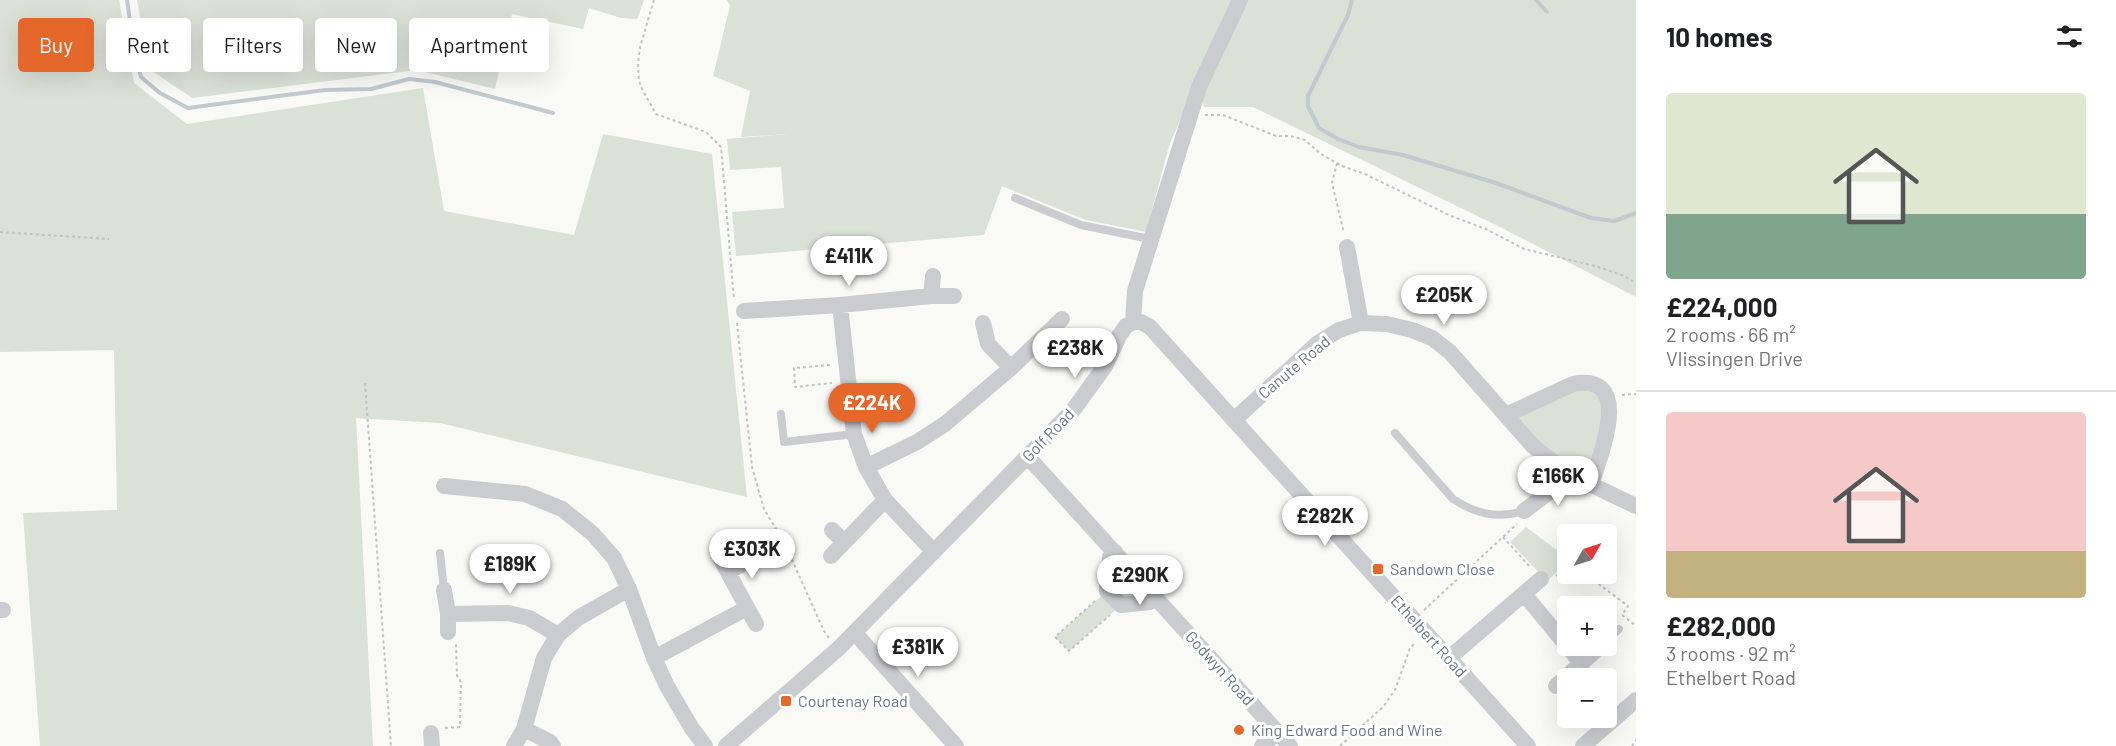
<!DOCTYPE html>
<meta charset="utf-8">
<style>
body{margin:0;font-family:Barlow,sans-serif;background:#f6f6f6;color:#202124;height:100vh;display:flex;flex-direction:column;font-size:22px;white-space:nowrap}
*{box-sizing:border-box;margin:0}
p{font-size:20px;color:#757577}
.icon{flex:none;width:33px;height:33px;fill:none;stroke:currentColor;stroke-width:2;stroke-linecap:round;stroke-linejoin:round}
.map{position:relative;flex:1;overflow:hidden}
.panel{display:flex;flex-direction:column;background:#fff;width:480px}
.panel>*{flex:none}
.guide{position:absolute;left:18px;top:18px;width:570px;height:54px;display:flex;gap:12px}
.needle{width:39px;rotate:51deg}
.fabs{position:absolute;left:1557px;top:524px;display:grid;gap:12px}
.fabs a{display:grid;place-items:center;width:60px;height:60px;border-radius:6px;background:#fff;box-shadow:0 6px 24px #0002;font-size:30px}
.price{position:absolute;translate:-50% -51px;padding:0 14px;border-radius:21px;background:#fff;color:#222;font-size:20px;line-height:39px;filter:drop-shadow(0 2px 3px #0008)}
.price::after{content:'';position:absolute;left:50%;top:36px;width:18px;height:14px;margin-left:-9px;background:inherit;clip-path:polygon(0 0,100% 0,50% 100%)}
.price.selected{background:#e5682a;color:#fff}
ul{padding:0;list-style:none}
li{display:grid;align-content:center;gap:12px;height:318px;padding:0 30px}
li+li{border-top:2px solid #e0e0e0}
li span{display:grid;place-items:center;height:186px;border-radius:6px;color:#555}
li>.icon{margin-inline-start:auto}
span .icon{width:108px;height:108px;fill:#fffc;stroke-width:1}
li b{font-size:26px}
h2{display:flex;justify-content:space-between;align-items:center;height:72px;padding:0 30px;font-size:26px}
.tag{padding:0 21px;border-radius:6px;background:#fff;box-shadow:0 6px 24px #0002;font-size:21px;line-height:54px}
.tag.selected{background:#e5682a;color:#fff}
main{display:flex;flex:1;min-height:0}
.map>svg:first-child{display:block}
.green{fill:#dae1d7}
.lines{fill:none;stroke-linecap:round;stroke-linejoin:round}
.stream{stroke:#c1cacf;stroke-width:4}
.path{stroke:#c1c3c5;stroke-width:2;stroke-dasharray:3 3;stroke-linecap:butt}
.lane{stroke:#caccd0;stroke-width:8}
.street{stroke:#caccd0;stroke-width:16}
.poi-dot{fill:#e5682a;stroke:#fff;stroke-width:2}
.labels{text-anchor:middle;stroke-width:6;stroke-linejoin:round;paint-order:stroke}
.street-label{font-size:16px;fill:#687688;stroke:#fff}
.poi-label{font-size:16px;fill:#687688;stroke:#fff;text-anchor:start}
</style>
<main>
<div class="map">
<svg width="1636" height="746" viewBox="0 0 1636 746">
<rect width="100%" height="100%" fill="#f9f9f6"/>
<path class="green" d="M0 0H119L134 83 187 124 423 88 444 211 574 235 603 134 712 154 747 497 440 423 356 418 373 746H40L23 513 117 510 114 350 0 352Z
M137 0H644L637 19 621 18 589 8 583 29 512 14 495 89 417 70 192 98 149 69Z
M727 0H1232L1169 146 1146 232 1086 220 1002 186 984 235 736 256 732 212 784 208 781 167 730 170 727 139 788 134 741 137 750 91 713 76 730 6Z
M1245 0H1636V297L1500 227 1253 107H1204L1202 99Z
M1573 384 1605 395 1591 485 1506 415Z
M1526 527 1567 558V563L1547 581 1510 542Z
M1107 591 1121 605 1069 651 1055 637Z"/>
<g class="lines">
<path class="stream" d="M127 0 135 56 141 77 160 93 188 108 325 90 371 89 409 79 435 82 553 113
M1352 0 1348 15 1308 96V106L1319 128 1338 139 1359 147 1403 155 1496 183 1591 218 1614 221 1636 213
M1536 0 1547 12"/>
<path class="path" d="M654 0 640 47 638 64 639 81 643 91 656 114 706 132 721 147 734 299
M1205 115H1223L1276 136H1290L1305 140 1321 154 1342 166 1365 174 1451 216 1486 229 1524 249 1595 266 1622 275 1636 283
M1337 163 1332 183 1344 233
M0 232 109 239
M737 323 752 467 764 509 783 540 824 631 829 638
M830 365 794 368 795 387 832 383
M365 383 391 746
M1622 395 1636 394
M1503 537 1531 568
M1584 573 1628 606 1622 615 1636 626
M1556 576 1568 566
M1095 601 1055 637 1069 651 1110 615
M1424 610 1517 524
M445 728 460 727 461 682 457 676 456 644
M1340 746 1383 707 1395 690 1410 648 1414 644
M1632 746 1636 740"/>
<path class="lane" d="M1015 198 1081 225 1150 239
M781 414 784 442 854 434
M1395 433 1453 499C1476 514 1497 519 1524 511
M440 553 444 590
M1606 641 1619 629"/>
<path class="street" d="M1347 247 1361 323
M931 296 933 276
M840 305 854 434 866 467 885 500 934 552
M744 311 840 305 931 296H954
M1133 322 1135 291 1199 87 1240 0
M983 323 988 344 1011 368
M1506 415 1573 384C1636 372 1599 458 1591 485
M1234 420 1318 343 1339 330 1361 323 1387 324 1412 330 1432 338 1450 352 1533 446C1564 473 1599 489 1636 506
M1028 457 1290 746
M866 467 917 442 945 424 1011 368 1062 319
M444 486 525 494 562 509 592 533 614 558 629 589 654 658 667 686 691 727 705 746
M1524 511 1548 493 1566 472
M832 530 844 542
M1115 552 1110 557 1107 591 1121 605 1150 602 1156 598
M718 554 756 624
M831 556 885 500
M728 572 742 564
M444 590 448 614V632
M1524 594 1582 664
M0 610H3
M448 614 508 613 529 618 558 635
M855 633 956 746
M654 658 747 608
M1449 658 1541 579
M1556 686 1595 651
M524 729 550 742 553 746
M431 733 432 746
M514 746 524 729 544 658 558 635 578 618 629 589
M726 746 838 649 1074 409 1105 366 1119 336 1126 326 1133 322H1141L1150 327 1528 746
M1262 746 1278 732
M1583 746 1636 700"/>
</g>
<g class="poi-dot">
<rect x="1372" y="563" width="12" height="12" rx="3"/>
<rect x="780" y="695" width="12" height="12" rx="3"/>
<circle cx="1239" cy="730" r="6"/>
</g>
<g class="labels">
<g class="street-label">
<text transform="translate(1294 367) rotate(-40)" y="6">Canute Road</text>
<text transform="translate(1048 435) rotate(-46)" y="6">Golf Road</text>
<text transform="translate(1429 636) rotate(48)" y="6">Ethelbert Road</text>
<text transform="translate(1220 668) rotate(48)" y="6">Godwyn Road</text>
</g>
<g class="poi-label">
<text x="1390" y="575">Sandown Close</text>
<text x="798" y="707">Courtenay Road</text>
<text x="1251" y="736">King Edward Food and Wine</text>
</g>
</g>
</svg>
<div class="fabs">
<a><svg class="needle" viewBox="-14 -14 28 28"><path d="M0-13l5 13h-10z" fill="#e53935"/><path d="M0 13l5-13h-10z" fill="#757577"/></svg></a>
<a>+</a>
<a>−</a>
</div>
<b class="price" style="left:849px;top:287px">£411K</b>
<b class="price" style="left:1444px;top:326px">£205K</b>
<b class="price" style="left:1075px;top:379px">£238K</b>
<b class="price selected" style="left:872px;top:434px">£224K</b>
<b class="price" style="left:1558px;top:507px">£166K</b>
<b class="price" style="left:1325px;top:547px">£282K</b>
<b class="price" style="left:752px;top:580px">£303K</b>
<b class="price" style="left:510px;top:595px">£189K</b>
<b class="price" style="left:1140px;top:606px">£290K</b>
<b class="price" style="left:918px;top:678px">£381K</b>
<div class="guide">
<a class="tag selected">Buy</a>
<a class="tag">Rent</a>
<a class="tag">Filters</a>
<a class="tag">New</a>
<a class="tag">Apartment</a>
</div>
</div>
<section class="panel">
<h2>10 homes<svg class="icon" aria-label="filters" viewBox="0 0 24 24"><path d="M4 7h16M4 17h16"/><circle cx="9" cy="7" r="2"/><circle cx="15" cy="17" r="2"/></svg></h2>
<ul>
<li><span style="background:linear-gradient(#dfe7d0 65%,#7fa58c 0)"><svg class="icon" aria-label="home" viewBox="0 0 24 24"><path d="M3 11l9-7 9 7M6 9v11h12V9"/></svg></span><div><b>£224,000</b><p>2 rooms · 66 m²</p><p>Vlissingen Drive</p></div></li>
<li><span style="background:linear-gradient(#f6c9c9 75%,#c2b280 0)"><svg class="icon" aria-label="home" viewBox="0 0 24 24"><path d="M3 11l9-7 9 7M6 9v11h12V9"/></svg></span><div><b>£282,000</b><p>3 rooms · 92 m²</p><p>Ethelbert Road</p></div></li>
</ul>
</section>
</main>
